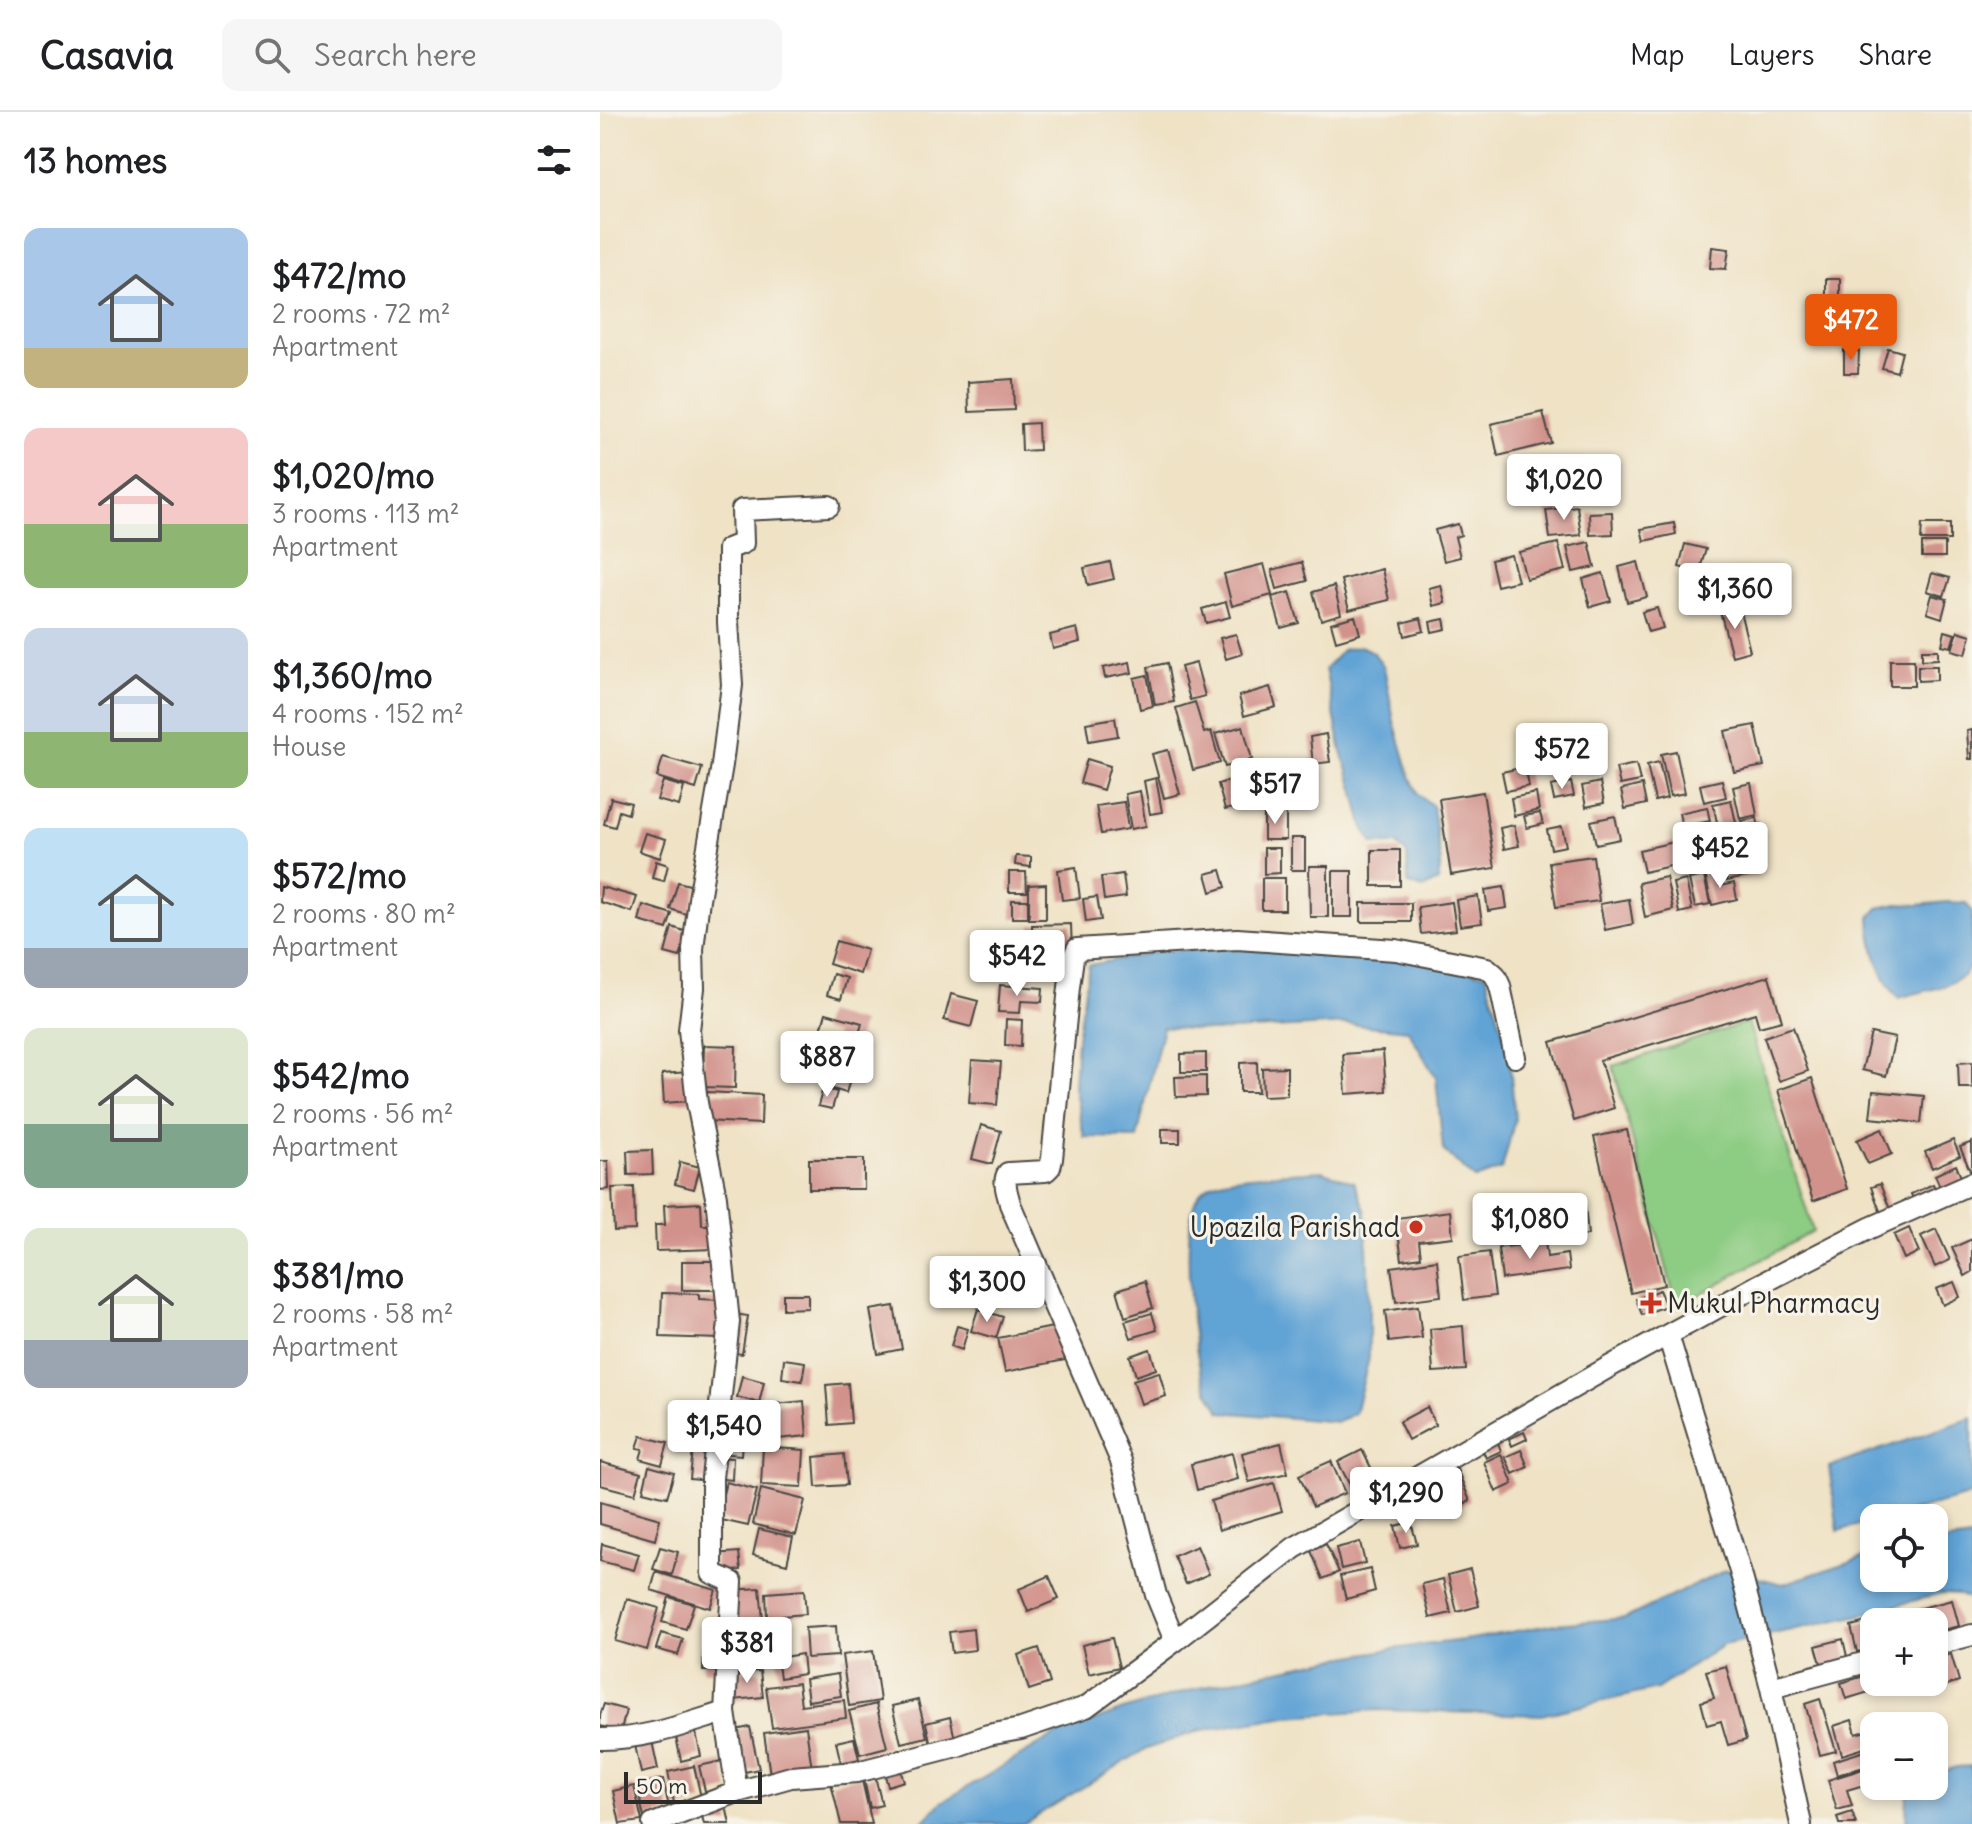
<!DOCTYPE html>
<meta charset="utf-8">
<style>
body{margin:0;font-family:Delius,sans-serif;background:#f6f6f6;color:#202124;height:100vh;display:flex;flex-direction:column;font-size:30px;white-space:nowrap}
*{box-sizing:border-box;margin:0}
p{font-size:26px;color:#757577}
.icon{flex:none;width:44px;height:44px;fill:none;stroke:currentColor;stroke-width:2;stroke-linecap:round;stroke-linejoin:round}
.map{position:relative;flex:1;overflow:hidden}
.side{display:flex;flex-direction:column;background:#fff;width:600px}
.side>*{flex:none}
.tools{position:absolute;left:1260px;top:1392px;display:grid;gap:16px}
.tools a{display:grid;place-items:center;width:88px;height:88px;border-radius:16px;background:#fff;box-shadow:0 4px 12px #0003;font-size:40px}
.scale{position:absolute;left:24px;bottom:20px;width:138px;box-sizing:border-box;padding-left:8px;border:4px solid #2b2b2b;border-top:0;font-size:22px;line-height:28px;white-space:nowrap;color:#2b2b2b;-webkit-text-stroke:6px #f7f3e8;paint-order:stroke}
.price{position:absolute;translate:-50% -68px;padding:0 18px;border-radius:8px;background:#fff;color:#222;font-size:26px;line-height:52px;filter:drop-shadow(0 2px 4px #0008)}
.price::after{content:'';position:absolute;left:50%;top:48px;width:24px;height:18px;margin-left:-12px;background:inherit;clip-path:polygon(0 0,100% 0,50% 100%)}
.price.current{background:#ea580c;color:#fff}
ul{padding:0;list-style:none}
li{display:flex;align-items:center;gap:24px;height:200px;padding:0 24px}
li span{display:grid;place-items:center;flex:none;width:224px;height:160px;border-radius:16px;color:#555}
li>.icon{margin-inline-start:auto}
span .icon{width:96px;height:96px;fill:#fffc;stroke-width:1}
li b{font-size:34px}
h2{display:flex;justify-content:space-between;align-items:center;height:96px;padding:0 24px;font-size:34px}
header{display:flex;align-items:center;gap:48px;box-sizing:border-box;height:112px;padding:0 40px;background:#fff;border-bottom:2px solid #e0e0e0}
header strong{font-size:38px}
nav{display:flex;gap:44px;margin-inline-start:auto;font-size:28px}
.search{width:560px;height:72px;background:#f6f6f6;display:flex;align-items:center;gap:20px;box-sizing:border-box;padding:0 28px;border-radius:16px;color:#757577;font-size:30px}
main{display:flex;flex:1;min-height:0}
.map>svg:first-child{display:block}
.green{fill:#8dcc83;stroke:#5c7c57;stroke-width:2}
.water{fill:#60a3d5;stroke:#466780;stroke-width:2}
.building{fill:#d1928b}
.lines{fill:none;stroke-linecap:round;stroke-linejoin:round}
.street-casing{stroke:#484642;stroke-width:24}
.street{stroke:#fff;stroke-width:20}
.poi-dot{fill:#c8321e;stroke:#f7f3e8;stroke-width:3}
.labels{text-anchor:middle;stroke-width:6;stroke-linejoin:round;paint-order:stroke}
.poi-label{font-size:28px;fill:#2b2b2b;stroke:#f7f3e8;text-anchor:end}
</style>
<header>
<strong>Casavia</strong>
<div class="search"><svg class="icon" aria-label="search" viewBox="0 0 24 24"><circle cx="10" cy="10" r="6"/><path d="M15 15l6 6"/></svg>Search here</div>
<nav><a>Map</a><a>Layers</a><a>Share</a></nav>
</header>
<main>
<section class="side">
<h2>13 homes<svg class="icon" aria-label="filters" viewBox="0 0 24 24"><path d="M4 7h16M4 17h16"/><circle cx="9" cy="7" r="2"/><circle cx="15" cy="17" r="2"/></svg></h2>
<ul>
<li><span style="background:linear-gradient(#a9c7e8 75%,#c2b280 0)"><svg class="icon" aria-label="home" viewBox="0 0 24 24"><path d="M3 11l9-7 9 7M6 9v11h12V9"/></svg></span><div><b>$472/mo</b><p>2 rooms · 72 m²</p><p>Apartment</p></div></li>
<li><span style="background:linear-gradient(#f6c9c9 60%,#8fb573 0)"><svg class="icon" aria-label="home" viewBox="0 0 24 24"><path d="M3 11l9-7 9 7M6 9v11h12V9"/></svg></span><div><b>$1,020/mo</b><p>3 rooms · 113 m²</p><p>Apartment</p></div></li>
<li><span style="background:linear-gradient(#c9d6e8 65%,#8fb573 0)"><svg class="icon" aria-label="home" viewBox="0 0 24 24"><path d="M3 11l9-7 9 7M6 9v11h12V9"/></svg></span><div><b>$1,360/mo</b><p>4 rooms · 152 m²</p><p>House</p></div></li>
<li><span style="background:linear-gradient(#bfe0f5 75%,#9aa5b1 0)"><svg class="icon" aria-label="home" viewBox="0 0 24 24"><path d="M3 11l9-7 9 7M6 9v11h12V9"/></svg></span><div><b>$572/mo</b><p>2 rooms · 80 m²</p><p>Apartment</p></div></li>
<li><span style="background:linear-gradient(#dfe7d0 60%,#7fa58c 0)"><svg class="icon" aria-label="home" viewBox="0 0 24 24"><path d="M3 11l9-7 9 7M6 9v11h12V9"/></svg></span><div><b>$542/mo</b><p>2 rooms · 56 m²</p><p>Apartment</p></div></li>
<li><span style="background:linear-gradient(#dfe7d0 70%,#9aa5b1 0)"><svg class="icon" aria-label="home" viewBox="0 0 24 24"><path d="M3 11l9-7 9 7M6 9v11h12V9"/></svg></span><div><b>$381/mo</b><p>2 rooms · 58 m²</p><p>Apartment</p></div></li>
</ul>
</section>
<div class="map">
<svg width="1372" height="1712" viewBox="0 0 1372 1712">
<rect width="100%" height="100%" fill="#f7f3e8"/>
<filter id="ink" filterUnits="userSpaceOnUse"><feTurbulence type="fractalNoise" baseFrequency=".0125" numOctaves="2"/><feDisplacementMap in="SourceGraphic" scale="16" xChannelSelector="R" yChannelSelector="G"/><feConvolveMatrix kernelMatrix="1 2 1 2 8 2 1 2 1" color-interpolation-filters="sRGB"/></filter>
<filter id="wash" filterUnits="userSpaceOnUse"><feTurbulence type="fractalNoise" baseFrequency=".006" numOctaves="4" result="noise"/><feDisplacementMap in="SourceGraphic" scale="32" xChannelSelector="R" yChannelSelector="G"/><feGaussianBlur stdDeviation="1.8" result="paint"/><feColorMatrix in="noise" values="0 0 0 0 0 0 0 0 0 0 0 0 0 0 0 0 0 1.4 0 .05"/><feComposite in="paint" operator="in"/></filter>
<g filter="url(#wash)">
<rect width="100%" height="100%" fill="#efe2c5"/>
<path class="green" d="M1148 910 1213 1119 1077 1195 1013 954Z"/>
<path class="water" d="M760 534 773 540 784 555 794 609 810 664 818 682 833 694 841 752 838 769 824 776 808 772 807 742 796 732H773L763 714 754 677 741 637 725 557 742 538Z
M1347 790 1366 791 1372 799V852L1363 864 1345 874 1298 886C1278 863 1271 834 1270 805L1278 796 1297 792 1318 793Z
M635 835 781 842 886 862 909 941 915 1007 902 1057 875 1067 843 1038 836 966 808 918 748 912 614 919 563 915 537 1026 484 1025 474 975 477 925 489 853 561 839Z
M722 1059 754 1070 766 1100 769 1195V1246L755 1301 738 1310 621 1300C616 1292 610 1283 606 1274 591 1241 581 1120 596 1087 598 1083 604 1077 608 1074 624 1062 699 1061 722 1059Z
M1372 1306V1383L1286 1406H1274V1409L1238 1419 1229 1355Z
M1372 1426V1489L1358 1482 1342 1481 1265 1502 1123 1533 1057 1577 941 1603 778 1598 687 1604 598 1619 544 1638 423 1712H321L342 1690 456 1623 523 1598 609 1573 716 1550 792 1537 871 1527 955 1512 1026 1506 1126 1458 1183 1472 1274 1442V1466H1334V1431Z
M1372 1654V1712H1307L1306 1706 1307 1683 1315 1674H1334V1663L1356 1655Z"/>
<g id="blocks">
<path class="building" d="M1112 135 1129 137 1126 157 1110 156Z
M1226 167H1240V189L1226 190Z
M1288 236 1302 240 1297 260 1282 256Z
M1244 238 1259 239 1258 261H1244Z
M413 267 414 298 369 300 368 270Z
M943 300 951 331 898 344 891 312Z
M438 311 439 338 422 339 421 312Z
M977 394 981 423 950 426 946 398Z
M1012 400 1013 422 990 423 989 401Z
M1074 411 1076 422 1044 429 1041 417Z
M858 412 861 423 855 425 860 445 844 449 835 418Z
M1322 412H1350V428H1321Z
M989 430 995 455 973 460 967 435Z
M958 431 965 458 926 467 919 440Z
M1322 431H1345V445H1322Z
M1085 432 1106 437 1099 460 1079 455Z
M911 443 918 469 897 474 891 448Z
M510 450 514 467 488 473 484 456Z
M702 450 707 469 677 477 672 458Z
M1038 450 1047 485 1027 490 1019 455Z
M664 452 672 483 632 494 624 462Z
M782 457 789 488 749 498 741 468Z
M1003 461 1011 489 990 495 983 467Z
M1332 461 1350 466 1344 484 1327 479Z
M841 473 845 491 833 494 829 476Z
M734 474 741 502 721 508 713 480Z
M690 480 699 511 681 516 672 485Z
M1332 483 1347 487 1342 506 1327 501Z
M626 490 630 505 606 511 602 497Z
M1139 495 1150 539 1132 544 1120 499Z
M1057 496 1063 516 1048 520 1042 500Z
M755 504 760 522 736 529 731 511Z
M821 506 824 519 805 524 802 511Z
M844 507 846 517 832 520 830 510Z
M477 516 480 530 453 537 450 523Z
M1345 519 1355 522 1351 535 1342 533Z
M1358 519 1371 523 1366 542 1352 538Z
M636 522 642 542 626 547 620 526Z
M1322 538H1338V547L1322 548Z
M1290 548H1314V574H1290Z
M530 550 532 561 505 566 503 556Z
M567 551 574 590 555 593 548 555Z
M596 551 605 584 590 588 581 555Z
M1318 554H1337V568L1318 569Z
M547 563 553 594 540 597 534 566Z
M670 575 676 595 644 604 639 584Z
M595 590 604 621 611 619 620 651 593 658 576 596Z
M515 606 518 624 489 629 486 611Z
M1155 613 1164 654 1134 660 1125 619Z
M643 614 652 647 625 655 615 622Z
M1372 618V647H1369L1367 619Z
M726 622 730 650 713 652 710 625Z
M568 638 580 682 564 686 552 642Z
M1076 639 1085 681 1070 684 1061 642Z
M63 645 102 656 96 677 57 665Z
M487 647 510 654 503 678 480 671Z
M1059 650 1067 686 1055 689 1047 653Z
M1036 652 1040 669 1020 673 1016 656Z
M925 655 929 674 906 679 902 660Z
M651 662 658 689 625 698 618 672Z
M556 666 562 700 550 702 544 669Z
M1122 668 1126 685 1104 690 1100 673Z
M63 669 84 675 79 694 57 688Z
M971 670 974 684 954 688 951 674Z
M1000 670 1004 691 986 695 982 674Z
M1151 671 1157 703 1140 707 1133 675Z
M1042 673 1046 692 1025 697 1021 678Z
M540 679 546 714 531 717 525 682Z
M883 680 895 756 851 763 839 687Z
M936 681 939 698 914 704 911 686Z
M11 686 31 691 28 702 19 699 15 715 4 712Z
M1131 688 1138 720 1120 724 1113 692Z
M524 690 528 717 501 722 496 694Z
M1107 695 1110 709 1082 715 1079 701Z
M664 700H686V728H664Z
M940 701 943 712 927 716 924 704Z
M1015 704 1020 727 996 732 991 709Z
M1157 706 1162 730 1158 731 1160 743 1133 748 1131 738 1147 735 1142 709Z
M1113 712 1118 734 1089 740 1084 719Z
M914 713 919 734 904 737 900 716Z
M962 715 966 734 951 737 947 718Z
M45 721 66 727 60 746 39 739Z
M691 726H705V758H691Z
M1074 730 1079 752 1044 760 1039 738Z
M664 736H680V761L664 762Z
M772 738H800V774H772Z
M416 744 431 745V755L415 753Z
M993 744 999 789 956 795 949 750Z
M1156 747 1159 762 1127 769 1124 754Z
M56 749 68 753 64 769 52 766Z
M709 754H728V805H710Z
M476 755 480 786 462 788 458 758Z
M621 758 626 775 611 780 606 762Z
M733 759H752V805H733Z
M409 760H426L427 780H409Z
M1117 760 1120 774 1134 771 1137 787 1112 793 1105 762Z
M523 762 526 785 504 788 501 765Z
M1104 764 1110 792 1095 795 1089 767Z
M1066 765 1073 798 1045 805 1038 771Z
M662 766H685V798H662Z
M1086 768 1092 798 1079 801 1073 771Z
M78 770 97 775 89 803 70 797Z
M446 772V807H429V773Z
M1 775 37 785 32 800 0 790Z
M904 775 907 796 888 799 885 778Z
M878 784 882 811 860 814 856 788Z
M497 785 501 808 486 810 483 787Z
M1029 787 1033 812 1005 818 1000 792Z
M412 788H428V806H412Z
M852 790 856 818 821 822 818 795Z
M761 791H811V810H761Z
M43 793 72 802 67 817 39 809Z
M471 812 472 840H432V813Z
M72 815 87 820 80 845 65 841Z
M382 826 399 831 394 849 377 844Z
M236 829 267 838 260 862 229 852Z
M233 862 247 866 241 887 227 883Z
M1169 864 1182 909 1159 915 1155 901 1000 948 1014 996 974 1009 951 930Z
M400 873 443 876 442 890 421 889 420 901 398 900Z
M351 882 378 889 371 915 344 908Z
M226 901 262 911 255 937 233 931 236 922 221 918Z
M406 907 422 908 421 934 405 933Z
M1193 915 1208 959 1179 969 1164 925Z
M1271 921 1295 926 1286 964 1262 958Z
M104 933 136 934 135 976 103 975Z
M234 937 257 944 246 981 223 974Z
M783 939 786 979 746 982 743 942Z
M606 941V960H581V942Z
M372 948 401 950 397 993 369 991Z
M657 950 658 980H640V951Z
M1372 950V976H1359L1358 951Z
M687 955V983L663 984 662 956Z
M89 960 91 989 64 991 62 962Z
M606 964V984L576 985 575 965Z
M1212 966 1247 1077 1213 1089 1178 978Z
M223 976 237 980 232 997 218 994Z
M1273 979 1324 984 1321 1011 1270 1006Z
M107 980 162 983 161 1012 105 1009Z
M381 1013 401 1019 392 1052 372 1047Z
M562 1017H580V1031H562Z
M1282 1017 1292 1042 1268 1052 1257 1028Z
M1027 1018 1064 1173 1031 1181 994 1025Z
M1353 1028 1360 1044 1332 1056 1325 1040Z
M1372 1030V1063L1360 1035Z
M52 1038 53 1062 28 1063 27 1039Z
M209 1047H264V1077H209Z
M0 1049H8L9 1077 0 1078Z
M80 1050 100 1055 94 1077 75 1072Z
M1356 1053 1363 1070 1342 1079 1335 1063Z
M1280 1072 1291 1100 1282 1104 1271 1075Z
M1333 1072 1338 1083 1316 1093 1311 1082Z
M34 1075 35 1118 14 1119 12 1076Z
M101 1091 102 1113H114L115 1137 56 1139 55 1113H65L64 1093Z
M985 1094 988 1123 968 1126 965 1097Z
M850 1099 853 1125 819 1129 821 1145 802 1148 796 1106Z
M956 1099 959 1123 940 1125 937 1101Z
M932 1104 935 1127 917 1129 914 1106Z
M1309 1116 1319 1140 1304 1147 1294 1123Z
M1336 1117 1350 1148 1335 1155 1321 1124Z
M1372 1127V1160L1365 1164 1352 1136Z
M945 1130 947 1145 967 1142 969 1158 902 1167 898 1136Z
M889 1140 895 1184 864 1188 859 1144Z
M837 1148 841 1184 796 1190 791 1155Z
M82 1149H117L118 1178H82Z
M397 1151 411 1155 406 1174 391 1169Z
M545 1169 553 1196 525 1205 517 1178Z
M1354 1170 1360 1185 1343 1193 1336 1177Z
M1059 1178 1066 1194 1042 1203 1036 1187Z
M62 1181 99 1182V1187L122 1188 121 1227 60 1225Z
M183 1182H208V1196L183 1197Z
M294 1194 302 1237 278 1242 270 1198Z
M818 1194 822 1226 789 1230 785 1199Z
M378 1197 403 1205 396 1226 371 1219Z
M552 1201 557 1218 531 1226 525 1209Z
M134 1202 148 1204 142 1242 127 1240Z
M357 1214 368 1217 362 1238 351 1234Z
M458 1214 465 1248 405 1260 398 1226Z
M863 1214 866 1258 833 1260 830 1217Z
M550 1237 556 1257 536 1264 530 1244Z
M184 1247 205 1250 202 1269 182 1266Z
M559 1260 566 1284 541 1292 533 1268Z
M142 1264 164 1270 159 1291 137 1285Z
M248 1271 251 1311 229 1313 226 1273Z
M204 1289 207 1324 168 1328 165 1293Z
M827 1295 836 1313 808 1328 799 1310Z
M120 1315 143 1317 141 1343 118 1341Z
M95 1317 114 1318 110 1369 90 1367Z
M924 1320 927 1327 912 1334 909 1327Z
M41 1324 68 1331 62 1353 40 1347 43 1337 37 1336Z
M897 1328 901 1339 886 1346 881 1335Z
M681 1331 688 1361 649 1370 642 1341Z
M163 1335 204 1338 202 1375 161 1373Z
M762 1338 780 1373 756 1385 738 1350Z
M921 1338 928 1355 913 1362 905 1345Z
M632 1341 638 1367 597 1378 591 1352Z
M244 1342 247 1373 216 1375 214 1345Z
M901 1342 913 1372 896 1380 884 1350Z
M116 1345 133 1346 132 1368 114 1366Z
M731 1349 745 1381 713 1395 699 1363Z
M0 1350 41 1361 35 1382 0 1373Z
M49 1354 74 1361 67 1385 43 1379Z
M857 1357 870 1389 855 1396 842 1364Z
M837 1369 847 1391 833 1396 824 1375Z
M126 1370 157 1378 148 1414 117 1407Z
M674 1371 682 1399 619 1418 611 1389Z
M161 1377 205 1388 196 1423 153 1412Z
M0 1390 60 1407 55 1428 0 1412Z
M811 1410 817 1432 800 1436 795 1414Z
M159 1417 193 1425 187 1452 153 1443Z
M760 1430 765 1451 741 1457 736 1436Z
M2 1432 39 1442 34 1458 0 1449Z
M726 1432 739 1460 723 1467 711 1439Z
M597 1434 609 1462 586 1472 574 1444Z
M60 1435 78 1440 72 1463 53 1457Z
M139 1440 141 1458 116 1461 114 1442Z
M770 1457 775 1479 746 1487 740 1464Z
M870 1457 879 1494 857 1500 848 1463Z
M56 1460 116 1478 110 1496 51 1478Z
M449 1464 459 1487 428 1500 419 1477Z
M843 1467 851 1501 830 1506 822 1472Z
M160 1476 163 1508 135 1511 132 1478Z
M204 1478 206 1502 167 1505 166 1481Z
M69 1485 94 1492 86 1517 62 1510Z
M27 1487 59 1496 47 1538 15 1529Z
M1352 1488 1359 1514 1334 1520V1510H1274V1536L1257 1540 1251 1514Z
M177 1513 179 1538 144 1542 142 1516Z
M236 1514 238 1544 207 1546 205 1516Z
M373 1517 375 1538 352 1541 349 1520Z
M61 1521 83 1527 78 1543 56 1537Z
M512 1526 519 1555 489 1562 482 1533Z
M1243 1527 1248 1549 1222 1555 1216 1534Z
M104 1528H123L122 1559H103Z
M439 1536 450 1571 429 1578 418 1543Z
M273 1539 280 1589 249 1594 242 1543Z
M202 1542 204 1562 180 1566 177 1546Z
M1351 1542 1359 1569 1344 1574 1336 1547Z
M1126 1554 1146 1628 1128 1633 1121 1609 1107 1613 1101 1590 1114 1586 1106 1559Z
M160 1559 163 1585 133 1588 131 1561Z
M1274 1561V1570H1281L1282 1576 1246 1587 1241 1571Z
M238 1562 241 1584 208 1589 205 1567Z
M198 1571 201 1593 244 1588 246 1606 172 1616 166 1575Z
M1220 1587 1236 1639 1220 1643 1205 1592Z
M318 1588 327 1625 301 1631 292 1594Z
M4 1592 26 1598 21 1619 0 1614V1603Z
M276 1592 287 1635 260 1642 249 1599Z
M350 1605 355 1627 331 1633 326 1611Z
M1252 1608 1256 1622 1274 1617V1633L1242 1643 1234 1614Z
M150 1615 159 1657 140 1661 131 1619Z
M206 1615 212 1657 170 1663 164 1621Z
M95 1616 101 1644 81 1649 75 1620Z
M254 1626 259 1647 241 1651 236 1630Z
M52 1629 58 1657 41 1661 35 1633Z
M1274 1636V1652L1237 1663 1233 1649Z
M122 1649 129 1678 106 1683 99 1654Z
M94 1654 102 1690 75 1696 68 1660Z
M299 1655 304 1669 288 1674 284 1660Z
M1263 1657 1267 1672 1247 1678 1252 1694 1237 1698 1228 1668Z
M261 1664 272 1712H241L231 1671Z
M275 1664 282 1693 270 1696 264 1667Z
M63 1667 70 1700 44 1706 37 1673Z
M34 1674 42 1709 20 1712 13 1679Z
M126 1694 130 1712H104L101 1700Z
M1252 1700 1256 1712H1239L1237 1705Z"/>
</g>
</g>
<g filter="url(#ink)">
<use href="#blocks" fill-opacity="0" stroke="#484642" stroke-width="2"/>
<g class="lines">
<defs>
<path id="street" d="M1068 1223 1143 1469 1171 1576 1201 1712
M575 1529 556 1483 521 1349 410 1092C408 1082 402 1070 408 1061L446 1059 450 1055 452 1047 469 875 473 846 477 837 637 827 796 838 887 856 895 863 900 874 915 945
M1334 1533 1372 1523
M1171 1576 1274 1548
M0 1627C43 1628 85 1612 125 1600
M137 1680 125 1600 132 1470 112 1461V1366L129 1210 116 1085 97 991 89 918 94 876 93 837 99 787 122 653 132 573 128 510V437L143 431 142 398 229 394
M53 1712 137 1680 191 1665 257 1660 357 1634 388 1623 421 1617 486 1595 575 1529 694 1436 1009 1255 1157 1174 1270 1116 1372 1071"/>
</defs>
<use href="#street" class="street-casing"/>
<use href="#street" class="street"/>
</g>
</g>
<g class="poi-dot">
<circle cx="816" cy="1115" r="8"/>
<path d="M1047 1179h8v8h8v8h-8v8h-8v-8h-8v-8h8z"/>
</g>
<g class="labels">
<g class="poi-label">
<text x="800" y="1125">Upazila Parishad</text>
<text x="1067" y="1201" text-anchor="start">Mukul Pharmacy</text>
</g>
</g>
</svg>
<div class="tools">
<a><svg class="icon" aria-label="locate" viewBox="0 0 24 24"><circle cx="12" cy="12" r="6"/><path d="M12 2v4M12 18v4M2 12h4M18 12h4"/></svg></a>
<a>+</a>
<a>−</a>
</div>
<div class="scale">50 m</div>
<b class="price current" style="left:1251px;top:250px">$472</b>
<b class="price" style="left:964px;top:410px">$1,020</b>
<b class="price" style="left:1135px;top:519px">$1,360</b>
<b class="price" style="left:962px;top:679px">$572</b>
<b class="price" style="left:675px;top:714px">$517</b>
<b class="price" style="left:1120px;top:778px">$452</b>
<b class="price" style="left:417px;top:886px">$542</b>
<b class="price" style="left:227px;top:987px">$887</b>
<b class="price" style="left:930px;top:1149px">$1,080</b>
<b class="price" style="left:387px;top:1212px">$1,300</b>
<b class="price" style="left:124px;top:1356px">$1,540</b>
<b class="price" style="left:806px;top:1423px">$1,290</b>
<b class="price" style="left:147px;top:1573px">$381</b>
</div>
</main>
